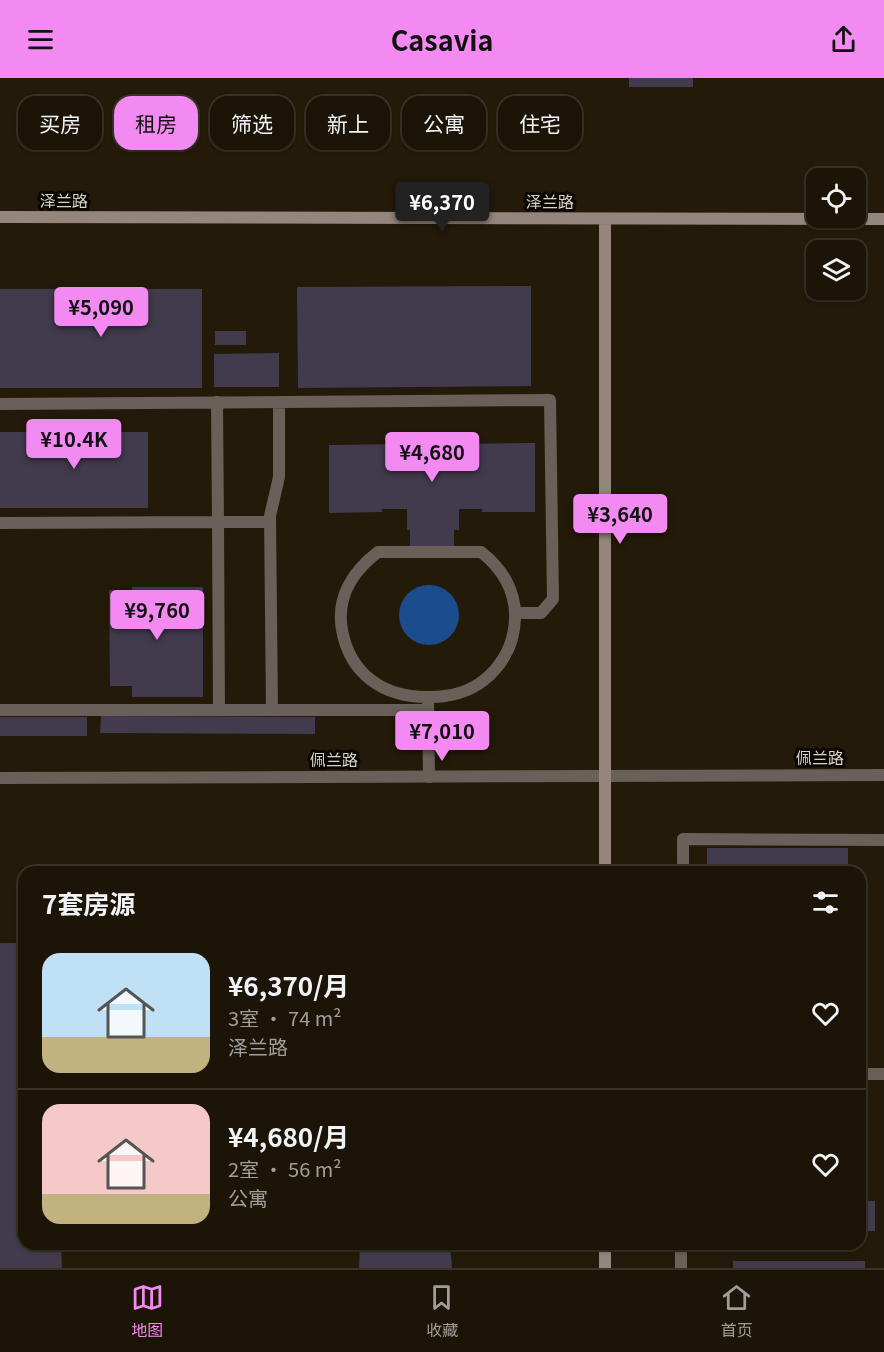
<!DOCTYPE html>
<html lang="zh">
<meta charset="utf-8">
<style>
body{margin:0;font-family:Georgia,"Noto Sans SC",serif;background:#282115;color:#f1f3f6;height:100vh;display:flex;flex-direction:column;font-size:22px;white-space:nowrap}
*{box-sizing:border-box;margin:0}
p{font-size:20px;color:#a09e9b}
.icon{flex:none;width:33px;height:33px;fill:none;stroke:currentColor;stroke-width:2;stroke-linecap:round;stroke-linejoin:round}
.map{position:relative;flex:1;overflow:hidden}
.drawer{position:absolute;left:18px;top:788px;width:848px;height:384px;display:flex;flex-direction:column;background:#1b1407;border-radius:18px;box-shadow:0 2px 4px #0004,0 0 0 2px #393328}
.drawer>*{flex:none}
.hud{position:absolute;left:18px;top:18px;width:849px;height:54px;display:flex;gap:12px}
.controls{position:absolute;left:806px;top:90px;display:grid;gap:12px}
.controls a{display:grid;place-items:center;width:60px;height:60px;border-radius:12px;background:#1b1407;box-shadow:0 2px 4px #0004,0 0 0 2px #393328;font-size:30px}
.price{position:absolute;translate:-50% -51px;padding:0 14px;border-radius:6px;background:#f38af1;color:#111;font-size:20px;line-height:39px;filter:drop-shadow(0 2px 3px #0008)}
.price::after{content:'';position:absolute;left:50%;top:36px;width:18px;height:14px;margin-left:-9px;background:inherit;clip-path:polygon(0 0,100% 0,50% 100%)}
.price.on{background:#222;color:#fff}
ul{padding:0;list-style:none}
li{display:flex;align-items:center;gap:18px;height:150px;padding:0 24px}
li+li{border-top:2px solid #393328}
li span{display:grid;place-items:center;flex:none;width:168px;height:120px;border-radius:18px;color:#555}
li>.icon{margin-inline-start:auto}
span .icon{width:72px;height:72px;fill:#fffc;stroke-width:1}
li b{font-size:26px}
h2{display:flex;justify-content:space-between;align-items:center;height:72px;padding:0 24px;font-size:26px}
.tag{padding:0 21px;border-radius:18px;background:#1b1407;box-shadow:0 2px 4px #0004,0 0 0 2px #393328;font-size:21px;line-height:54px}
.tag.on{background:#f38af1;color:#111}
header{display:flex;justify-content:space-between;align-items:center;height:78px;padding:0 24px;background:#f38af1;color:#111;font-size:27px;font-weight:700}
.menu{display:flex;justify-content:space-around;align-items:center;height:84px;border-top:2px solid #393328;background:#1b1407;font-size:16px;color:#a09e9b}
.menu a{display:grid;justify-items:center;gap:3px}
.menu .on{color:#f38af1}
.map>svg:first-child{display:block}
.water{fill:#1b4d8d}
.building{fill:#423b4e}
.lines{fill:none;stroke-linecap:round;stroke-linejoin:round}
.lane{stroke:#686059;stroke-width:12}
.street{stroke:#686059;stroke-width:12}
.secondary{stroke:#94867c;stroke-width:12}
.labels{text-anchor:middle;stroke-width:6;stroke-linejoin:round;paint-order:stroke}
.street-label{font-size:16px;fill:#d9d3c8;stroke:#0a0602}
</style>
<header><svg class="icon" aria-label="menu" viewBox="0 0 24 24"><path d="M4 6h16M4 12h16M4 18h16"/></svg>Casavia<svg class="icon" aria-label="share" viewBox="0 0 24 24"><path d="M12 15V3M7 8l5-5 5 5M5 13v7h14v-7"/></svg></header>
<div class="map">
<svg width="884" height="1190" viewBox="0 0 884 1190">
<rect width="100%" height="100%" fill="#241a09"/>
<path class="water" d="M399 537a30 30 0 1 1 60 0a30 30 0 1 1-60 0Z"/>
<path class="building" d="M629 0H693V9H629Z
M531 208V308L298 310 297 209Z
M0 211H202V310H0Z
M215 253H246V267H215Z
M279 275V309H214V276Z
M0 354H148V430H0Z
M407 360H456V366L535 365V434H482V431H459V452H454V470H410V452H407V431H382V434L329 435V367L407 366Z
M132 509H203V619H132V608H110L109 512H132Z
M101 638 315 639V656L100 655Z
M0 639H87V658H0Z
M707 770H848V794H707Z
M0 865H24V1166H61L62 1190H0Z
M860 1123H875V1153H860Z
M360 1166H450L452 1190H359Z
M733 1183H865V1190H733Z"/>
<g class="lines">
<path class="lane" d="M217 324 218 444H270
M0 326 550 322 553 521 541 535H516
M0 445 218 444 219 632
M378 474H481C502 490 516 513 515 540 514 580 485 613 445 618 439 619 433 619 427 619 383 619 350 596 342 552 336 519 353 493 378 474Z
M428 626 429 699
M0 632H428
M272 632 270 438 279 399V324
M683 794V761L884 762
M860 996H884
M681 1190V1166"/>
<path class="street" d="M0 700 884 697"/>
<path class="secondary" d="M0 139 884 141
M605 141V794
M605 1166V1190"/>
</g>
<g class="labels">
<g class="street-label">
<text x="64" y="129">泽兰路</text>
<text x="550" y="130">泽兰路</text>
<text x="820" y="686">佩兰路</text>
<text x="334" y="688">佩兰路</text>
</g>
</g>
</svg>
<div class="controls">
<a><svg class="icon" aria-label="locate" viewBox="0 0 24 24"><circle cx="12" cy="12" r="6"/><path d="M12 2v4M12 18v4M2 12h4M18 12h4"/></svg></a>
<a><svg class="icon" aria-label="layers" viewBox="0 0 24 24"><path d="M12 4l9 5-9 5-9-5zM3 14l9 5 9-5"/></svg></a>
</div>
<b class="price on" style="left:442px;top:155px">¥6,370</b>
<b class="price" style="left:101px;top:260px">¥5,090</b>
<b class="price" style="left:74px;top:392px">¥10.4K</b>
<b class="price" style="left:432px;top:405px">¥4,680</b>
<b class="price" style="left:620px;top:467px">¥3,640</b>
<b class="price" style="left:157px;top:563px">¥9,760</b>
<b class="price" style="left:442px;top:684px">¥7,010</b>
<div class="hud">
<a class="tag">买房</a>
<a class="tag on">租房</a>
<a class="tag">筛选</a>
<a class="tag">新上</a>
<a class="tag">公寓</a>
<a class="tag">住宅</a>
</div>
<section class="drawer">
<h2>7套房源<svg class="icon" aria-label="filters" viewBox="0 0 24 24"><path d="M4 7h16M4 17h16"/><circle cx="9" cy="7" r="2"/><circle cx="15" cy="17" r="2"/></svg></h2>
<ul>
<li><span style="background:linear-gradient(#bfe0f5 70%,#c2b280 0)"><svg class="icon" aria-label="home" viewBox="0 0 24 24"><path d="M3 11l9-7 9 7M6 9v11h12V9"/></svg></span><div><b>¥6,370/月</b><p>3室 · 74 m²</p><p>泽兰路</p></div><svg class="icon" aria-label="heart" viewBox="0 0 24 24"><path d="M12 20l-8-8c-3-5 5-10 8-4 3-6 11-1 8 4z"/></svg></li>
<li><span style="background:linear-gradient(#f6c9c9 75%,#c2b280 0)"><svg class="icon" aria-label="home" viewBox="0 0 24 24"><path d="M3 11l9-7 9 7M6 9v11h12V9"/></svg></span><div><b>¥4,680/月</b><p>2室 · 56 m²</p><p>公寓</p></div><svg class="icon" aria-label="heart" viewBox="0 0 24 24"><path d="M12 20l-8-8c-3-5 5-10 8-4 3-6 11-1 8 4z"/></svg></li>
</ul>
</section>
</div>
<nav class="menu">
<a class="on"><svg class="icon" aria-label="map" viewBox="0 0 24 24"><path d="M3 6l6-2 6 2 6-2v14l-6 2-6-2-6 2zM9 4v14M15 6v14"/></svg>地图</a>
<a><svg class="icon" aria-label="saved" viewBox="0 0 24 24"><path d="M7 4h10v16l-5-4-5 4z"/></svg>收藏</a>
<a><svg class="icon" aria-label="home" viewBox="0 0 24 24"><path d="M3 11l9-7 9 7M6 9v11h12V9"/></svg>首页</a>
</nav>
